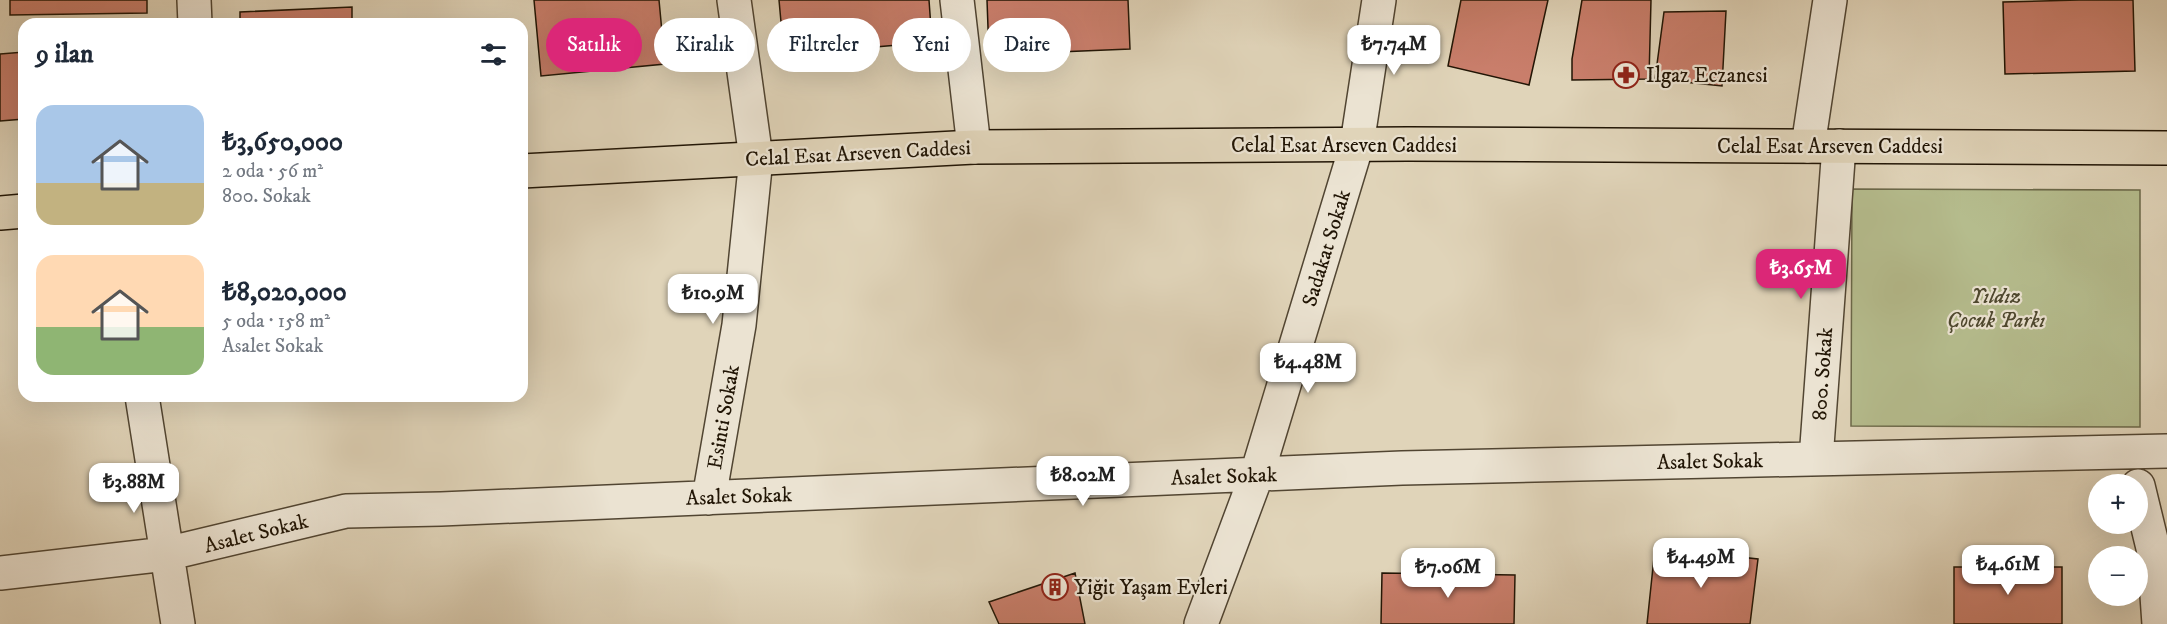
<!DOCTYPE html>
<html lang="tr">
<meta charset="utf-8">
<style>
body{margin:0;font-family:"IM FELL DW Pica",serif;background:#f6f6f7;color:#1f2937;height:100vh;display:flex;flex-direction:column;font-size:22px;white-space:nowrap}
*{box-sizing:border-box;margin:0}
p{font-size:20px;color:#747a83}
.icon{flex:none;width:33px;height:33px;fill:none;stroke:currentColor;stroke-width:2;stroke-linecap:round;stroke-linejoin:round}
.map{position:relative;flex:1;overflow:hidden}
.sheet{position:absolute;left:18px;top:18px;width:510px;height:384px;display:flex;flex-direction:column;background:#fff;border-radius:18px;box-shadow:0 6px 24px #0002}
.sheet>*{flex:none}
.top-card{position:absolute;left:546px;top:18px;width:570px;height:54px;display:flex;gap:12px}
.buttons{position:absolute;left:2088px;top:474px;display:grid;gap:12px}
.buttons a{display:grid;place-items:center;width:60px;height:60px;border-radius:50%;background:#fff;box-shadow:0 6px 24px #0002;font-size:30px}
.price{position:absolute;translate:-50% -51px;padding:0 14px;border-radius:12px;background:#fff;color:#222;font-size:20px;line-height:39px;filter:drop-shadow(0 2px 3px #0008)}
.price::after{content:'';position:absolute;left:50%;top:36px;width:18px;height:14px;margin-left:-9px;background:inherit;clip-path:polygon(0 0,100% 0,50% 100%)}
.price.on{background:#db2777;color:#fff}
ul{padding:0;list-style:none}
li{display:flex;align-items:center;gap:18px;height:150px;padding:0 18px}
li span{display:grid;place-items:center;flex:none;width:168px;height:120px;border-radius:18px;color:#555}
li>.icon{margin-inline-start:auto}
span .icon{width:72px;height:72px;fill:#fffc;stroke-width:1}
li b{font-size:26px}
h2{display:flex;justify-content:space-between;align-items:center;height:72px;padding:0 18px;font-size:26px}
.pill{padding:0 21px;border-radius:27px;background:#fff;box-shadow:0 6px 24px #0002;font-size:21px;line-height:54px}
.pill.on{background:#db2777;color:#fff}
.map>svg:first-child{display:block}
.green{fill:#b5bc8d;stroke:#6b6849;stroke-width:1.5}
.building{fill:#c97e6b;stroke:#211505;stroke-width:1.5}
.lines{fill:none;stroke-linecap:round;stroke-linejoin:round}
.minor-casing{stroke:#514532;stroke-width:36}
.major-casing{stroke:#211505;stroke-width:36}
.minor{stroke:#ebe3d2;stroke-width:33}
.major{stroke:#e0d4b9;stroke-width:33}
.labels{text-anchor:middle;stroke-width:4.5;stroke-linejoin:round;paint-order:stroke}
.poi-label{font-size:21px;fill:#211505;stroke:#ebe3d2;text-anchor:start}
.street-label{font-size:21px;fill:#211505;stroke:#ebe3d2}
.park-label{font-size:21px;font-style:italic;fill:#4d472e;stroke:#ebe3d2}
</style>
<div class="map">
<svg width="2167" height="624" viewBox="0 0 2167 624">
<rect width="100%" height="100%" fill="#e0d4b9"/>
<filter id="stains"><feTurbulence type="fractalNoise" baseFrequency=".00333" numOctaves="4"/><feColorMatrix values="0 0 0 0 .2 0 0 0 0 .09 0 0 0 0 .02 0 0 0 .5 -.17"/></filter>
<radialGradient id="worn" r=".72"><stop offset=".6" stop-color="#630" stop-opacity="0"/><stop offset="1" stop-color="#630" stop-opacity=".3"/></radialGradient>
<path class="green" d="M1852 189 2140 190V427L1851 426Z"/>
<path class="building" d="M10 0H147V13L10 15Z
M534 0H659L665 64 541 76Z
M779 0H929L932 42 784 55Z
M987 0H1128L1130 49 989 55Z
M1461 0H1548L1529 85 1448 66Z
M1582 0H1651L1649 79 1572 80V59Z
M2079 0H2133L2135 71 2005 74 2003 2Z
M352 7V24H240V12Z
M1726 11 1722 86 1655 79 1664 12Z
M24 52V119L0 121V54Z
M1655 548 1758 559 1750 624H1647Z
M1954 567H2062V624H1954Z
M1075 573 1085 624H999L989 602Z
M1382 573 1515 575 1514 624H1381Z"/>
<g class="lines">
<defs>
<path id="minor" d="M194 0 195 24
M957 0 974 147
M1808 146 1830 0
M142 396 178 624
M1816 459 1839 146
M2138 486 2154 552 2159 624
M709 498 739 325 756 158 734 0
M0 573 166 554 346 511 441 509 1402 468 2167 451
M1201 624 1257 474 1357 144 1379 0"/>
<path id="major" d="M522 171 974 147 1408 144 2167 148
M0 213 24 211"/>
</defs>
<use href="#minor" class="minor-casing"/>
<use href="#major" class="major-casing"/>
<use href="#minor" class="minor"/>
<use href="#major" class="major"/>
</g>
<defs>
<symbol id="pharmacy-ring" viewBox="-11 -11 22 22"><circle r="9.5" fill="#ebe3d2" stroke="#8f2418" stroke-width="1.5"/><path d="M-2-6h4v4h4v4h-4v4h-4v-4h-4v-4h4Z" fill="#8f2418"/></symbol>
<symbol id="building-ring" viewBox="-11 -11 22 22"><circle r="9.5" fill="#ebe3d2" stroke="#8f2418" stroke-width="1.5"/><path d="M-4-6H4V6H1V3H-1V6H-4ZM-2.5-4.3h1.7v1.8h-1.7ZM.8-4.3h1.7v1.8H.8ZM-2.5-1h1.7V.8h-1.7ZM.8-1h1.7V.8H.8Z" fill="#8f2418"/></symbol>
</defs>
<g fill-rule="evenodd">
<use href="#pharmacy-ring" x="1611" y="60" width="30" height="30"/>
<use href="#building-ring" x="1040" y="572" width="30" height="30"/>
</g>
<g class="labels">
<g class="poi-label">
<text x="1646" y="82">Ilgaz Eczanesi</text>
<text x="1074" y="594">Yiğit Yaşam Evleri</text>
</g>
<g class="street-label">
<text x="1344" y="152">Celal Esat Arseven Caddesi</text>
<text x="1830" y="153">Celal Esat Arseven Caddesi</text>
<text transform="translate(858 153) rotate(-3)" y="7">Celal Esat Arseven Caddesi</text>
<text transform="translate(1326 248) rotate(-73)" y="7">Sadakat Sokak</text>
<text transform="translate(1822 374) rotate(-86)" y="7">800. Sokak</text>
<text transform="translate(723 417) rotate(-80)" y="7">Esinti Sokak</text>
<text transform="translate(1710 461) rotate(-1)" y="7">Asalet Sokak</text>
<text transform="translate(1224 476) rotate(-2)" y="7">Asalet Sokak</text>
<text transform="translate(739 496) rotate(-2)" y="7">Asalet Sokak</text>
<text transform="translate(256 533) rotate(-14)" y="7">Asalet Sokak</text>
</g>
<g class="park-label">
<text x="1996" y="303">Yıldız<tspan x="1996" dy="24">Çocuk Parkı</tspan></text>
</g>
</g>
<rect width="100%" height="100%" filter="url(#stains)"/>
<rect width="100%" height="100%" fill="url(#worn)"/>
</svg>
<div class="buttons">
<a>+</a>
<a>−</a>
</div>
<b class="price" style="left:1394px;top:76px">₺7.74M</b>
<b class="price on" style="left:1801px;top:300px">₺3.65M</b>
<b class="price" style="left:713px;top:325px">₺10.9M</b>
<b class="price" style="left:1308px;top:394px">₺4.48M</b>
<b class="price" style="left:1083px;top:507px">₺8.02M</b>
<b class="price" style="left:134px;top:514px">₺3.88M</b>
<b class="price" style="left:1701px;top:589px">₺4.49M</b>
<b class="price" style="left:2008px;top:596px">₺4.61M</b>
<b class="price" style="left:1448px;top:599px">₺7.06M</b>
<div class="top-card">
<a class="pill on">Satılık</a>
<a class="pill">Kiralık</a>
<a class="pill">Filtreler</a>
<a class="pill">Yeni</a>
<a class="pill">Daire</a>
</div>
<section class="sheet">
<h2>9 ilan<svg class="icon" aria-label="filters" viewBox="0 0 24 24"><path d="M4 7h16M4 17h16"/><circle cx="9" cy="7" r="2"/><circle cx="15" cy="17" r="2"/></svg></h2>
<ul>
<li><span style="background:linear-gradient(#a9c7e8 65%,#c2b280 0)"><svg class="icon" aria-label="home" viewBox="0 0 24 24"><path d="M3 11l9-7 9 7M6 9v11h12V9"/></svg></span><div><b>₺3,650,000</b><p>2 oda · 56 m²</p><p>800. Sokak</p></div></li>
<li><span style="background:linear-gradient(#ffd9b3 60%,#8fb573 0)"><svg class="icon" aria-label="home" viewBox="0 0 24 24"><path d="M3 11l9-7 9 7M6 9v11h12V9"/></svg></span><div><b>₺8,020,000</b><p>5 oda · 158 m²</p><p>Asalet Sokak</p></div></li>
</ul>
</section>
</div>
